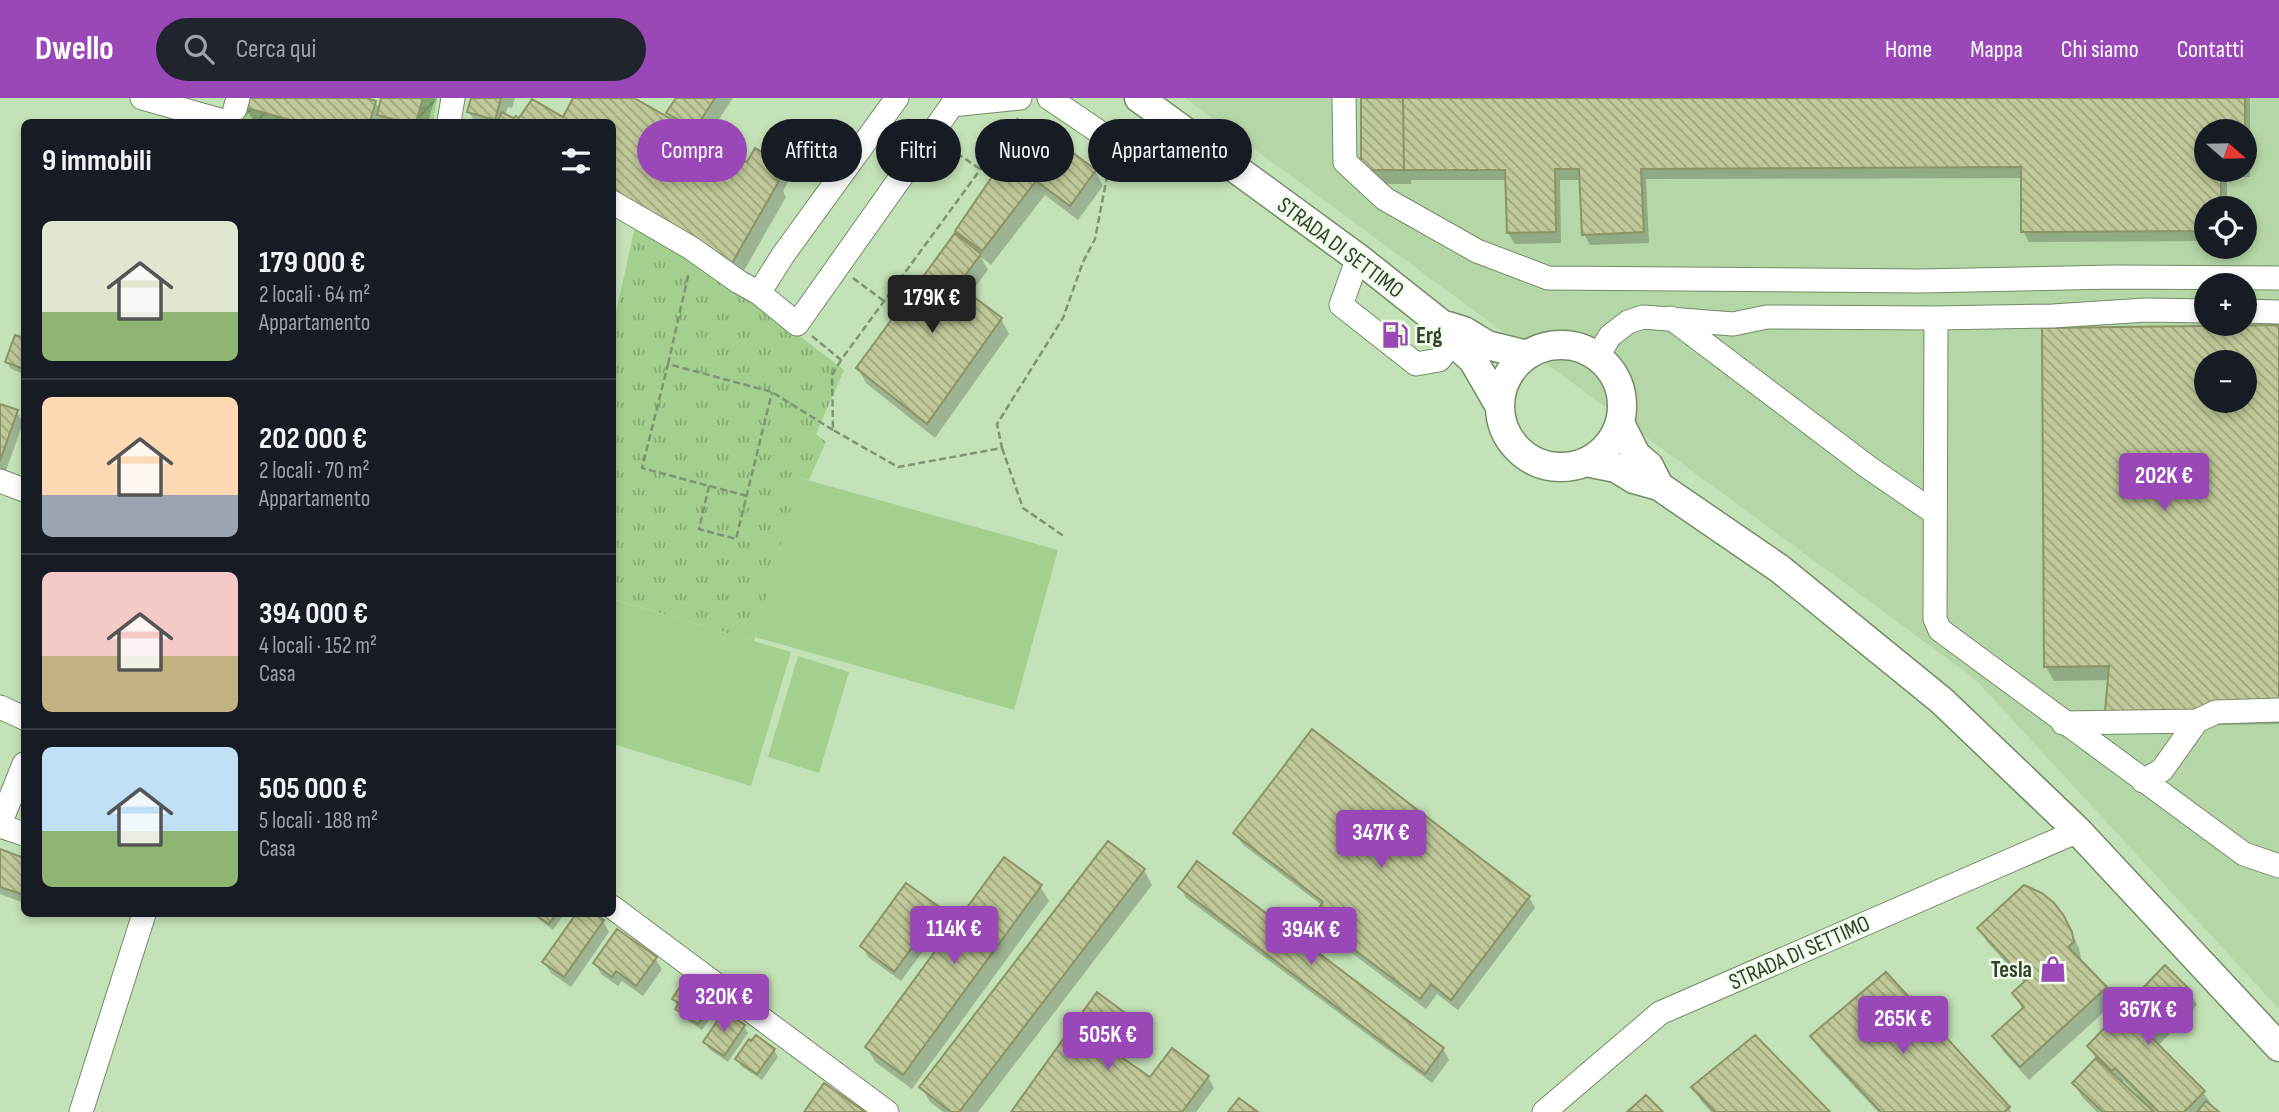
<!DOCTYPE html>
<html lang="it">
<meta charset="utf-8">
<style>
body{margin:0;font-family:"Sofia Sans Condensed",sans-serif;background:#20242c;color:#f1f3f6;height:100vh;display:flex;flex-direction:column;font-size:26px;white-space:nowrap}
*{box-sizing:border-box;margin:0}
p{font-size:23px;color:#9ea1a6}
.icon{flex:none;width:38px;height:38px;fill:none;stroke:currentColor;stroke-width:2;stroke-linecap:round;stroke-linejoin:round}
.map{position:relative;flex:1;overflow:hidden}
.drawer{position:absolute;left:21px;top:21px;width:595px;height:798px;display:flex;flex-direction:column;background:#171b24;border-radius:10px;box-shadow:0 4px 10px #0003}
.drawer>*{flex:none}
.hud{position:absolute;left:637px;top:21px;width:665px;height:63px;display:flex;gap:14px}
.needle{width:46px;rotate:110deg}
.controls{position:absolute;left:2194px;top:21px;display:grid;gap:14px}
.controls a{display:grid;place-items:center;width:63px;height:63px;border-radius:50%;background:#171b24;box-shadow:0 4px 10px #0003;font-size:35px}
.price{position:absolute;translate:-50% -60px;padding:0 16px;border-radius:7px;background:#9a48b7;color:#fff;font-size:23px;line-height:46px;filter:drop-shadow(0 2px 4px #0008)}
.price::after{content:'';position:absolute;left:50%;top:42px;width:21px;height:16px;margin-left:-10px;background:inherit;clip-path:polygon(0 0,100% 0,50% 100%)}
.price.current{background:#222;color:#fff}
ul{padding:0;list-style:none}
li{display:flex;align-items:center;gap:21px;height:175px;padding:0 21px}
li+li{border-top:2px solid #363941}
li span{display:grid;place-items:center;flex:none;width:196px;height:140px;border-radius:10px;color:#555}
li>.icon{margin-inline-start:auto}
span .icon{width:84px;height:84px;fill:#fffc;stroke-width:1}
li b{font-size:30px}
h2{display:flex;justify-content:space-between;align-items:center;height:84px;padding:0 21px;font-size:30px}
.tag{padding:0 24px;border-radius:32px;background:#171b24;box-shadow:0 4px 10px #0003;font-size:24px;line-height:63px}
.tag.current{background:#9a48b7;color:#fff}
header{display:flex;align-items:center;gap:42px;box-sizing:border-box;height:98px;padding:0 35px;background:#9a48b7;color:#fff}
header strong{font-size:33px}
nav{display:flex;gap:38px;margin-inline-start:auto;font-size:24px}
.search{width:490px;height:63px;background:#20242c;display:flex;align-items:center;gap:18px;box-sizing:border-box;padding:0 24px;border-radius:38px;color:#9ea1a6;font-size:26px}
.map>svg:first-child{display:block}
.built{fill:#b5d6a6;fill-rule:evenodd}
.park{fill:url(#park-tufts)}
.garden{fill:url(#garden-furrows)}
.pitch{fill:#a3d08e}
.shadow{fill:#0003;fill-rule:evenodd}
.building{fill:url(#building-back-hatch);stroke:#8c9466;stroke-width:2;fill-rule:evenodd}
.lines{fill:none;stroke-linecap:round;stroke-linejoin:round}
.minor-casing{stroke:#728d66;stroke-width:25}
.major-casing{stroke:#728d66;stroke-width:31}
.path{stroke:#7e9475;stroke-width:2.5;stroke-dasharray:7 3.5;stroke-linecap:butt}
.minor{stroke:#fff;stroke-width:23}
.major{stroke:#fff;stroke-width:28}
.labels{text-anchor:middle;stroke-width:5;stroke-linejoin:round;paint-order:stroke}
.street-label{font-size:23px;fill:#34402f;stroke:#eefee8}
.poi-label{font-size:23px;font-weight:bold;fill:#34402f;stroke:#eefee8;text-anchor:start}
</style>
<header>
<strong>Dwello</strong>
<div class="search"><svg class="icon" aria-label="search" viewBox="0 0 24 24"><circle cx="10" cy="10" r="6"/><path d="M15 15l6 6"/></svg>Cerca qui</div>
<nav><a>Home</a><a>Mappa</a><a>Chi siamo</a><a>Contatti</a></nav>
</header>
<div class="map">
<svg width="2279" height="1014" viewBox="0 0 2279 1014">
<defs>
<pattern id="park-tufts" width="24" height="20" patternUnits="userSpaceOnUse" patternTransform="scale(1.75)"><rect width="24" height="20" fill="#a3d08e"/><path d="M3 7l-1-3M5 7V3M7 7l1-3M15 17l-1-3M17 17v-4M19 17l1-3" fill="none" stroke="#86aa74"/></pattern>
<pattern id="garden-furrows" width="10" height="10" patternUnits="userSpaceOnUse" patternTransform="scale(1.75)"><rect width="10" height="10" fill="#a3d08e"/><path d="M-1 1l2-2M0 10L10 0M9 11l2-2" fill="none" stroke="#86aa74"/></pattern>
<pattern id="building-back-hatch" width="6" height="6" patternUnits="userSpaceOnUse" patternTransform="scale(1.75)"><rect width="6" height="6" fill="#c0c999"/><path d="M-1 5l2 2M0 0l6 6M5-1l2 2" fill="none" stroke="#9da57d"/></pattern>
</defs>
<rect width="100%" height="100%" fill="#c4e2b7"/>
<path class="built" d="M1185 0H2279V911L1975 581ZM2207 33H2245V72H2207ZM2207 110H2245V149H2207ZM2207 187H2245V226H2207ZM2207 264H2245V303H2207Z"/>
<path class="park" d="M636 124 701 162 844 272 816 336 826 344 809 382 800 380 754 543 613 501V228Z"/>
<path class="garden" d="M423 0H437L433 24H416Z
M242 9 298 24H253L239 20Z"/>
<path class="pitch" d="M800 380 1058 452 1014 612 755 539Z
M612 501 791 554 751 688 613 646Z
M798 558 849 574 819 675 768 659Z"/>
<path class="shadow" d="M361 0 375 4 380 12 383 0H435L428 24H254L245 9Z
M473 0H515L512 10 508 9 505 17 514 22 563 21 575 0H629L674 25 668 15 678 0H733L705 42 747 66 781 68 789 82 783 93 786 99 737 185 612 24H475L469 14Z
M1362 0H2250V79H2227V110H2207V143L2029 144 2023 133V80L1646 81 1649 145 1590 147 1584 136 1582 82H1560L1561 145 1515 146 1508 135 1507 82H1411V86H1371ZM2207 33H2245V72H2207Z
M1031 26 1095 73 1103 88 1078 122 1045 97 991 167 981 159 988 172 969 197 1001 221 1009 236 935 340 866 285 858 270 963 144 957 133Z
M2279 229V626L2115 629 2109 582 2054 583 2046 569 2044 232ZM2207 264H2245V303H2207Z
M16 239 24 242V276L11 271 7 264Z
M0 308 17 314 23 325 5 375 0 373Z
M1235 735 1529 799 1535 810 1458 912 1437 896 1426 911 1320 831 1314 820 1323 808 1242 746Z
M0 753 24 762V805L0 796Z
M1144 772 1152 787 978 1014H943L930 1004 921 989Z
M1040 788 1049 803 912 991 875 964 867 949Z
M1180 789 1443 951 1449 962 1432 985 1186 800Z
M939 812 946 822 901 883 868 859 862 848Z
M532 816H564L553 832Z
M578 816H591L603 823 609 834 571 889 551 875 544 864Z
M1979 830 2072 835 2079 850 2081 860 2078 862 2106 890 2114 905 2029 982 2003 953 1994 938 2023 912 2014 896 2025 885 1987 844Z
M655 860 662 871 643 898 622 883 618 888 601 876 595 865Z
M2189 893 2197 907 2158 948 2203 994 2217 1014H2097L2083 1000 2074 986 2097 962 2089 948ZM2124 983 2137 996 2135 999 2121 986Z
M674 901 712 905 716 912 702 932 681 918Z
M1132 922 1138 933 1119 960 1150 982 1208 979 1214 990 1196 1014H1013Z
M744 929 748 935 728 964 709 951 705 944Z
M1812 939 2009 1010 2011 1014H1878L1821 953Z
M774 952 778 959 762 982 741 968 737 961Z
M1693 989 1827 1014H1711L1702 1004Z"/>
<path class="building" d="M246 0H367L376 3 370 24H298L243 9Z
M381 0H423L416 24H404L377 17Z
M471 0H501L495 22 467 14Z
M573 0H634L747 64 755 50 782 66 774 80 779 83 728 172 612 100V24H497L502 14 513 20 516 18 519 20 532 1 563 19Z
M676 0H715L695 31 666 15Z
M1361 0H1403L1404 72H1361Z
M1403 0H2245V33H2207V72H2221V110H2207V133L2021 134V69L1641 71 1644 134 1582 137 1579 71H1555L1556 134 1507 135 1505 72H1404Z
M1030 23 1096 72 1070 108 1036 83 982 153 955 133Z
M955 135 981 156 958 187 1002 220 927 326 856 270Z
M2279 227V611L2105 614 2109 568 2044 569 2042 230ZM2207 264H2245V303H2207Z
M15 237 24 240V271L5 264Z
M0 306 18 312 0 363Z
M1312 631 1530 798 1451 902 1431 886 1420 901 1312 820 1323 804 1233 735Z
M1108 743 1145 771 959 1014H951L919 989Z
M0 751 24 760V797L0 789Z
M1004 759 1042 787 903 977 865 949Z
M1197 763 1444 950 1425 976 1178 789Z
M906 785 941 810 894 874 860 848Z
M2024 787 2042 795 2054 805 2064 818 2072 834 2074 844 2068 849 2107 889 2020 969 1992 938 2024 909 2012 895 2026 882 1977 830Z
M534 816H556L549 826Z
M576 816H594L604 822 564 879 542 864Z
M617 831 657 859 636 888 616 873 612 879 593 865Z
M2165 867 2190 892 2148 936 2205 993 2184 1014H2159L2115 970 2112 973 2087 948Z
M1886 874 2010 1009 2004 1014H1881L1810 938Z
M684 883 714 904 698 926 675 911 679 905 672 901Z
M1097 894 1133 921 1111 952 1150 979 1172 950 1209 978 1182 1014H1011Z
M724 913 745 927 724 958 703 944Z
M756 937 775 951 757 976 735 961 749 941 751 943Z
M1755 937 1830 1014H1715L1691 989Z
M2096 960 2154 1014H2103L2072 985Z
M824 985 865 1014H804Z
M1646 997 1663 1014H1627Z
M1239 1000 1258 1014H1228Z
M2206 1003 2219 1014H2197Z"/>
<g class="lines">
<defs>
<path id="minor" d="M142 0 227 24
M897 0 783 157 759 195 797 226 952 7 1020 0
M1049 0 1114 44
M1344 0 1345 64 1385 101 1477 153 1548 180 1920 183 2113 179 2279 180
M235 11 238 0
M449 24 453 0
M612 104 691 150 739 184 759 195
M1358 160 1341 207 1416 266 1439 262 1453 244
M2207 213 2146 212 2053 218 1936 220 1935 521 1940 532 2244 756 2279 768
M2245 213 2279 214
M1671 220 1868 369 1935 415
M1597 259 1610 238 1628 224 1643 219 1733 226 1767 219 1936 220
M0 383 24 392
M0 609 24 620
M2063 625 2197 623
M2143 683 2162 672 2197 623 2216 614 2279 612
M0 726 24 666
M0 728 24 736
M612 809 887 1014
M81 1014 144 816
M1544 1014 1660 915 2078 733"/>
<path id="major" d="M1139 0 1358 160 1440 225 1453 244 1473 262 1499 307
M1448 228 1464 233 1487 247 1527 257
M1500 308a61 61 0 1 1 122 0a61 61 0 1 1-122 0Z
M1620 325 1636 357 1649 368 1659 388
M1586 364 1616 370 1634 381 1659 388 1780 471 1942 603 2078 733 2279 949"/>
</defs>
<use href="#minor" class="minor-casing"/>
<use href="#major" class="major-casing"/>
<path class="path" d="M420 9 429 12
M254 24 257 13
M948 49 980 71
M853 180 884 203
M812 238 841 262 1018 20
M841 262 832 277 833 332 898 369 1002 350 997 326 1063 220 1083 164 1095 141 1110 63
M668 266 689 174
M1002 350 1023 410 1065 439
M709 388 699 431 736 441 772 294
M747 398 642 370 668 266 772 294 833 332"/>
<use href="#minor" class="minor"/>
<use href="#major" class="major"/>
</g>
<defs>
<symbol id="fuel-bare" viewBox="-9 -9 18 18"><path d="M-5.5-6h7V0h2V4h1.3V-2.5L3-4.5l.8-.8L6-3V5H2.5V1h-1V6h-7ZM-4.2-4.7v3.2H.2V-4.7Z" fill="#9a48b7" stroke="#eefee8" stroke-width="2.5" paint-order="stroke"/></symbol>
<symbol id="shop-bare" viewBox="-9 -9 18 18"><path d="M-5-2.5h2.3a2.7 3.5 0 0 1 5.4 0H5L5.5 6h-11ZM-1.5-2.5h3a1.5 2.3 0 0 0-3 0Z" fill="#9a48b7" stroke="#eefee8" stroke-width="2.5" paint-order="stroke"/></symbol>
</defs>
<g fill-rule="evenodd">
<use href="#fuel-bare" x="1376" y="218" width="38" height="38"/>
<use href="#shop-bare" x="2034" y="852" width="38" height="38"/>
</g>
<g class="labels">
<g class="street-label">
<text transform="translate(1341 149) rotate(37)" y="8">STRADA DI SETTIMO</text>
<text transform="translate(1799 854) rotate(-24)" y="8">STRADA DI SETTIMO</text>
</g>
<g class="poi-label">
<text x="1416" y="245">Erg</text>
<text x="2032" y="879" text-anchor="end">Tesla</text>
</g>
</g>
</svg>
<div class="controls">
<a><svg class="needle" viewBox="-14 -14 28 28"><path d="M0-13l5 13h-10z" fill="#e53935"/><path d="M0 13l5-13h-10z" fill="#9ea1a6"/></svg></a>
<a><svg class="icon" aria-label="locate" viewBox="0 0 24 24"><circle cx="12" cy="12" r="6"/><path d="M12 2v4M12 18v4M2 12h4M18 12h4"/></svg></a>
<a>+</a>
<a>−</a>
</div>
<b class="price current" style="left:932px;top:237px">179K €</b>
<b class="price" style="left:2164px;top:415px">202K €</b>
<b class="price" style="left:1381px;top:772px">347K €</b>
<b class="price" style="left:954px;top:868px">114K €</b>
<b class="price" style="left:1311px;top:869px">394K €</b>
<b class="price" style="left:724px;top:936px">320K €</b>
<b class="price" style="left:2148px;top:949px">367K €</b>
<b class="price" style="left:1903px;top:958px">265K €</b>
<b class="price" style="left:1108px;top:974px">505K €</b>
<div class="hud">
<a class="tag current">Compra</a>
<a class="tag">Affitta</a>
<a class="tag">Filtri</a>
<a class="tag">Nuovo</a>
<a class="tag">Appartamento</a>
</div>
<section class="drawer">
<h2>9 immobili<svg class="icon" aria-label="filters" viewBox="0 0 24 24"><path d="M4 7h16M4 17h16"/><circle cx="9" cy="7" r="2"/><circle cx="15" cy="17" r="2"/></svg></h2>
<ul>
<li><span style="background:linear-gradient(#dfe7d0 65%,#8fb573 0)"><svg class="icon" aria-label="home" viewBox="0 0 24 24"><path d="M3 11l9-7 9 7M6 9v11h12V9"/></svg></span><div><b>179 000 €</b><p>2 locali · 64 m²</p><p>Appartamento</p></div></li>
<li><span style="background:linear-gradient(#ffd9b3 70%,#9aa5b1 0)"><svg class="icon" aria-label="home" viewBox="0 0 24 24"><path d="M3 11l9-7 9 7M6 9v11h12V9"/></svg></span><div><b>202 000 €</b><p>2 locali · 70 m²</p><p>Appartamento</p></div></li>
<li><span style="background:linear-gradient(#f6c9c9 60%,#c2b280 0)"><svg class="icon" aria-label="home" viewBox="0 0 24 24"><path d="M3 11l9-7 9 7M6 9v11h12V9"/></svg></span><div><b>394 000 €</b><p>4 locali · 152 m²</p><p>Casa</p></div></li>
<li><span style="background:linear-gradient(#bfe0f5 60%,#8fb573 0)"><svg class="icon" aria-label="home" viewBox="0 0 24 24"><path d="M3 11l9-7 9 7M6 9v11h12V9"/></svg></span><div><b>505 000 €</b><p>5 locali · 188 m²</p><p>Casa</p></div></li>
</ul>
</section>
</div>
